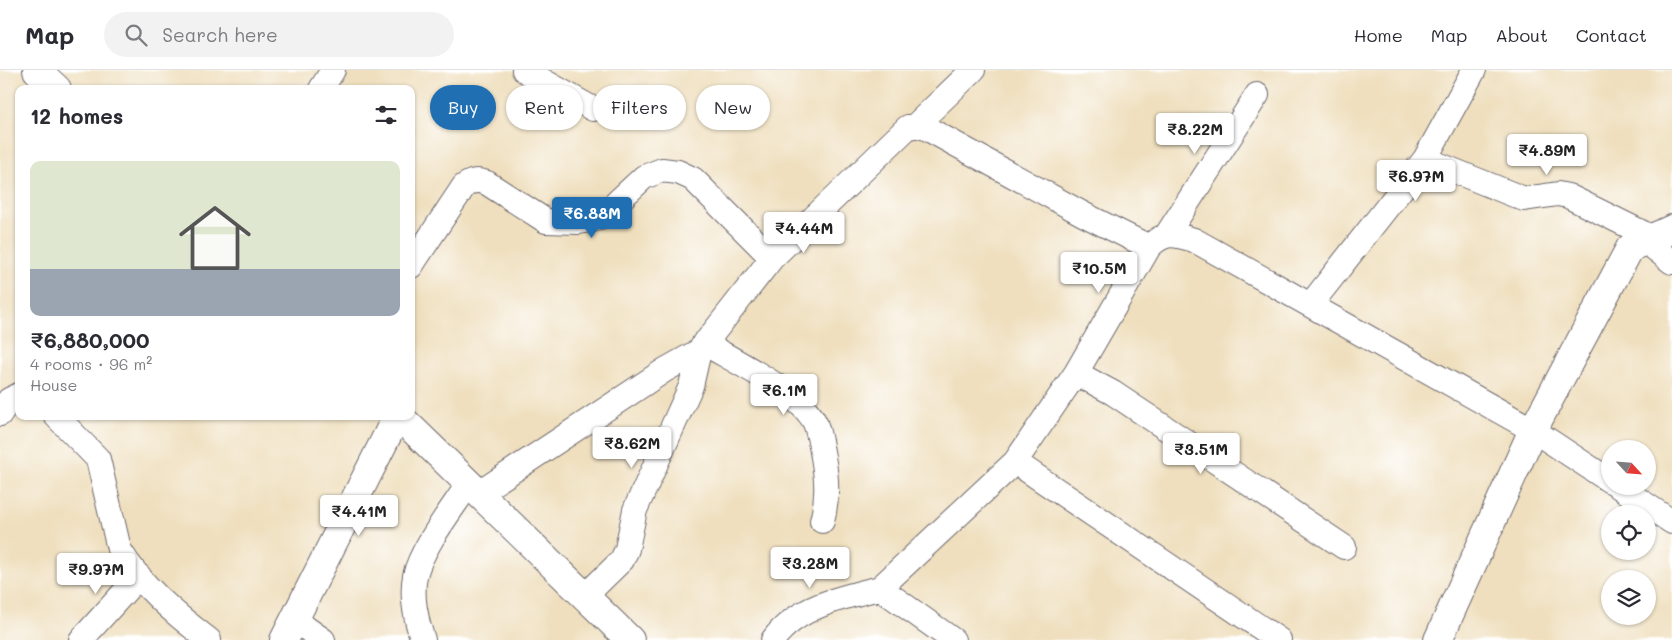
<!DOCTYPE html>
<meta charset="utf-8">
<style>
body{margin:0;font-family:Mali,sans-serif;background:#f2f2f3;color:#2b2b33;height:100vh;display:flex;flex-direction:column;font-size:19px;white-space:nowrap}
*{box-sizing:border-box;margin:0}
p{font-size:16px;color:#7c7c81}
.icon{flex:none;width:28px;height:28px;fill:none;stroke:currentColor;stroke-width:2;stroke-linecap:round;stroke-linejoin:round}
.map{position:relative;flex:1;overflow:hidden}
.side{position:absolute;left:15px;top:15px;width:400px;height:335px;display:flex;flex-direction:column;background:#fff;border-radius:10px;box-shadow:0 1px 4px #0004}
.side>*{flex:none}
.guide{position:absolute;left:430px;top:15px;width:475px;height:45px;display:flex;gap:10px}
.needle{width:32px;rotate:116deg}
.controls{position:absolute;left:1601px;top:370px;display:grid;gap:10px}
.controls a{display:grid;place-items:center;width:55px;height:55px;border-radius:50%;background:#fff;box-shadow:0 1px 4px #0004;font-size:25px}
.price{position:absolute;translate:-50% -42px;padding:0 11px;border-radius:5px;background:#fff;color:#222;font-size:16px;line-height:32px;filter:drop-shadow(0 1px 2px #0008)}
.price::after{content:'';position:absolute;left:50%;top:30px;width:15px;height:11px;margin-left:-8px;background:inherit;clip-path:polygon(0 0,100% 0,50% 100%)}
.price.on{background:#1f6fb2;color:#fff}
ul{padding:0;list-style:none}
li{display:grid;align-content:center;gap:10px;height:265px;padding:0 15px}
li span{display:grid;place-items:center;height:155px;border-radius:10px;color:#555}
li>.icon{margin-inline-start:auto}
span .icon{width:90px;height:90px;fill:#fffc;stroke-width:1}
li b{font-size:21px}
h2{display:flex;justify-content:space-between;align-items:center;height:60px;padding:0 15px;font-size:21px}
.tag{padding:0 18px;border-radius:22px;background:#fff;box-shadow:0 1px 4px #0004;font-size:18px;line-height:45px}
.tag.on{background:#1f6fb2;color:#fff}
header{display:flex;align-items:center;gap:30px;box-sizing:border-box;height:70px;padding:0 25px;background:#fff;border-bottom:1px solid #e1e1e2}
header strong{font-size:24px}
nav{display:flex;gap:28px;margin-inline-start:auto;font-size:18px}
.search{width:350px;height:45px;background:#f2f2f3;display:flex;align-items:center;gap:12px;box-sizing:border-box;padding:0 18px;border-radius:28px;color:#7c7c81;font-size:19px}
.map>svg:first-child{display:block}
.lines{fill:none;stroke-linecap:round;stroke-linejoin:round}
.street-casing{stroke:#6a6469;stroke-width:26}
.secondary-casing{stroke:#6a6469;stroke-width:30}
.primary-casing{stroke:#6a6469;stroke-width:30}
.street{stroke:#fff;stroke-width:24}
.secondary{stroke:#fff;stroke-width:28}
.primary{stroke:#fff;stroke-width:28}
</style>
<header>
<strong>Map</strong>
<div class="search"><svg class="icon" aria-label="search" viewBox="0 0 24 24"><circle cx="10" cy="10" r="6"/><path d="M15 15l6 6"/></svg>Search here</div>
<nav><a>Home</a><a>Map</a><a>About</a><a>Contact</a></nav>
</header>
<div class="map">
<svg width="1672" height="570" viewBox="0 0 1672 570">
<rect width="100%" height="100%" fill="#fff"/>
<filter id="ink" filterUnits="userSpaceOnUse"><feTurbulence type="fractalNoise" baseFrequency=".02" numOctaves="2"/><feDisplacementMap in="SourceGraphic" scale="10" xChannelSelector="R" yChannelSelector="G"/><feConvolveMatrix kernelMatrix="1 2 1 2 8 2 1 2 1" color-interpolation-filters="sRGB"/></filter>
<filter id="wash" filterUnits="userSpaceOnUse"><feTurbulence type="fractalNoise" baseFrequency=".0096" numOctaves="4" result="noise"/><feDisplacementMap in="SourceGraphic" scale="20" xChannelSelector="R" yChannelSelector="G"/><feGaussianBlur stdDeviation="1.12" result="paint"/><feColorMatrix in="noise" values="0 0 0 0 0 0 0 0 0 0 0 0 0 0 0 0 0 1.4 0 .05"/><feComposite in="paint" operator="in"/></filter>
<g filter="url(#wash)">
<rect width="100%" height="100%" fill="#efdfbe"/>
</g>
<g filter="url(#ink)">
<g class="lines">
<defs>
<path id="street" d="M524 0 593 39
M321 19 333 0
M916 55 973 0
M1425 89 1524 129 1558 124 1568 126 1651 167
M1166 166 1257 25
M1644 170 1672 192
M411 196 464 116C473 110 477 110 487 113L546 151 579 152 600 148 644 107 662 100 678 102 693 109 772 188
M1311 234 1425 89 1474 0
M704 273C734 291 801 323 815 353 819 363 821 376 823 387 827 409 828 428 822 451
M1076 303 1113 323 1344 477
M0 344 9 330 19 325
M56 346 98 389 119 479C140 515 176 545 209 570
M1618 416 1672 452
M479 423 665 300 699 281 772 188 908 57 916 55 926 58 1083 144 1149 177
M585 526 622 490 627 479 635 440 691 316 699 281
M293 549 323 570
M81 570 139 506
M423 570C416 551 411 526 415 506 421 478 453 438 469 413
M773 570C796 537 842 527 880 518
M953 570 880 518 1015 392
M1279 570 1015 392 1076 303 1149 177C1165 161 1174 164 1194 170L1533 360 1610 411"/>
<path id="secondary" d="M284 570 397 346
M1438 570 1533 360 1630 178 1672 159"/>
<path id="primary" d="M37 0 57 19
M399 346 630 570"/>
</defs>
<use href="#street" class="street-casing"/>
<use href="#secondary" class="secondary-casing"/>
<use href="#primary" class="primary-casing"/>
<use href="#street" class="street"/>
<use href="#secondary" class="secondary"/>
<use href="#primary" class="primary"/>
</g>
</g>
</svg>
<div class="controls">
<a><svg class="needle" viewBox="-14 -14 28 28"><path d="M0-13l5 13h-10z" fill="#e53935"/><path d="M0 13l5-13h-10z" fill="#7c7c81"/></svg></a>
<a><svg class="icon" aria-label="locate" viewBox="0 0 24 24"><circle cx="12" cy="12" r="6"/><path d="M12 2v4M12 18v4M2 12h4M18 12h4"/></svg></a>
<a><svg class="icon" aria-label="layers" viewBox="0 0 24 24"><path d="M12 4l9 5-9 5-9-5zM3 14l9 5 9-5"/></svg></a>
</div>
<b class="price" style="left:1195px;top:85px">₹8.22M</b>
<b class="price" style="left:1547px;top:106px">₹4.89M</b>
<b class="price" style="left:1416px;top:132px">₹6.97M</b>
<b class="price on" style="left:592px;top:169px">₹6.88M</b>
<b class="price" style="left:804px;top:184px">₹4.44M</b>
<b class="price" style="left:1099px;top:224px">₹10.5M</b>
<b class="price" style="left:784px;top:346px">₹6.1M</b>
<b class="price" style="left:632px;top:399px">₹8.62M</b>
<b class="price" style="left:1201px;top:405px">₹3.51M</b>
<b class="price" style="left:359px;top:467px">₹4.41M</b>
<b class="price" style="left:810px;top:519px">₹3.28M</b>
<b class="price" style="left:96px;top:525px">₹9.97M</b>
<div class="guide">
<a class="tag on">Buy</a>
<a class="tag">Rent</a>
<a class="tag">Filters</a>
<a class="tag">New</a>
</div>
<section class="side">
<h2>12 homes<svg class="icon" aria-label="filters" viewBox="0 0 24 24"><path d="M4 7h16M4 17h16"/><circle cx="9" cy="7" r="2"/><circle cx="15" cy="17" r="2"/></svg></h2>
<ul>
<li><span style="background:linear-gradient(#dfe7d0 70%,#9aa5b1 0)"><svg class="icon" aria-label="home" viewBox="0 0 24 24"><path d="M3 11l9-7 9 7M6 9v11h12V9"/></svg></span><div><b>₹6,880,000</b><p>4 rooms · 96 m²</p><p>House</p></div></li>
</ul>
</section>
</div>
